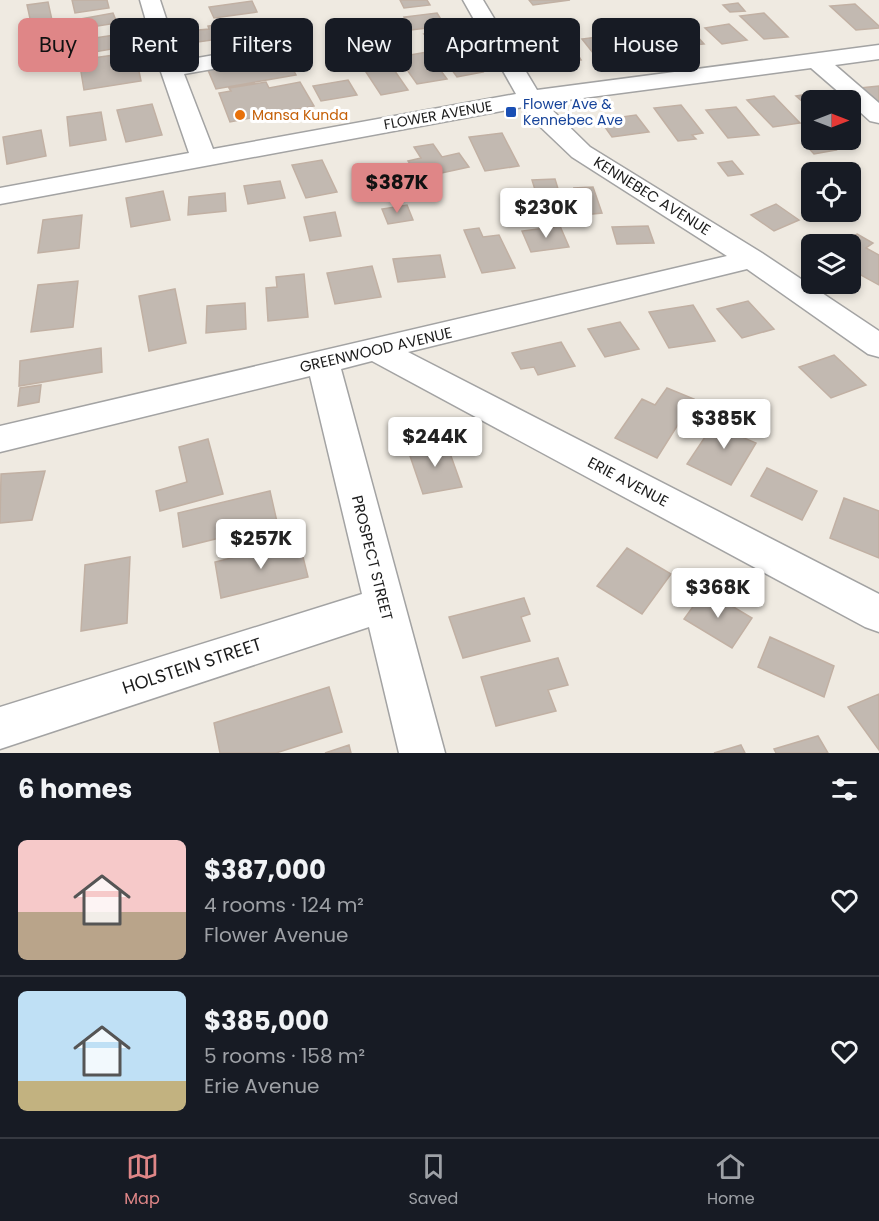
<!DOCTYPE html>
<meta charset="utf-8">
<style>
body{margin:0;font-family:Poppins,sans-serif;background:#242831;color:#f1f3f6;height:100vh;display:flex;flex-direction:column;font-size:22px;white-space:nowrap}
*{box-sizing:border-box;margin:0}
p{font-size:20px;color:#9ea1a6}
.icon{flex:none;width:33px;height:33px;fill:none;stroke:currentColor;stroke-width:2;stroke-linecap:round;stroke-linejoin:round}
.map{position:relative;height:753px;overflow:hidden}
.side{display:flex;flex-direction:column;background:#171b24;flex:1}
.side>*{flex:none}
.top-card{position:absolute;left:18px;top:18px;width:843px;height:54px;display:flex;gap:12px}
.needle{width:39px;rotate:90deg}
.fabs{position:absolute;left:801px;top:90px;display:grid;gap:12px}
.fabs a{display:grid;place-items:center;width:60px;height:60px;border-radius:9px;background:#171b24;box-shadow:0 3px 9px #0003;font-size:30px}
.price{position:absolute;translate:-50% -51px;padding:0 14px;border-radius:6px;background:#fff;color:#222;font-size:20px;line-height:39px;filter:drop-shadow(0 2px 3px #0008)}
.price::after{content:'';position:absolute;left:50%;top:36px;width:18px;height:14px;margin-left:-9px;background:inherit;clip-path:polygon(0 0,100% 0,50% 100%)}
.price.on{background:#df8687;color:#111}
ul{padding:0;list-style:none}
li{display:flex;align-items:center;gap:18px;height:150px;padding:0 18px}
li+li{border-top:2px solid #363941}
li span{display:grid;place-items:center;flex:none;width:168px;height:120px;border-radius:9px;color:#555}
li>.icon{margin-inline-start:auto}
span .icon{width:72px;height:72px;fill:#fffc;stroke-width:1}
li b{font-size:26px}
h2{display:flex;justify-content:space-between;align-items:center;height:72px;padding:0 18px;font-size:26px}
.pill{padding:0 21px;border-radius:9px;background:#171b24;box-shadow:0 3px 9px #0003;font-size:21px;line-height:54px}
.pill.on{background:#df8687;color:#111}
.dock{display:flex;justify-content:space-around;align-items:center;height:84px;border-top:2px solid #363941;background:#171b24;font-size:16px;color:#9ea1a6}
.dock a{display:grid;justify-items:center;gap:3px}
.dock .on{color:#df8687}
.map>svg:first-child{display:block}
.building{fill:#c2b9b1;stroke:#c1b0a3;stroke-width:1.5}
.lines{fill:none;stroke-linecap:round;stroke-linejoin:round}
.minor-casing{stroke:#a3a3a3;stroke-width:3}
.minor{fill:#fff;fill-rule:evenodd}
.transit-dot{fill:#1a4fb4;stroke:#fff;stroke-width:2}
.food-dot{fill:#e8710a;stroke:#fff;stroke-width:2}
.labels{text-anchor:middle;stroke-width:6;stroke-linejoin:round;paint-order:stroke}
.far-transit-label{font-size:14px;fill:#164399;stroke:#fff;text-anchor:start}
.far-food-label{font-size:14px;fill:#c56008;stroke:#fff;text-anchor:start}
.far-street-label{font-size:14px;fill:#1c1c1c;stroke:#fff}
.street-label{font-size:15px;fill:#1c1c1c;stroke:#fff}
.near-street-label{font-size:18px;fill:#1c1c1c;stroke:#fff}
</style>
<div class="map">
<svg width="879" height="753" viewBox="0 0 879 753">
<rect width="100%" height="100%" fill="#efeae1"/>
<path class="building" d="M72 0H107L109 8 75 13Z
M400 0H427L430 5 404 8Z
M529 0H570L533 5Z
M252 1 257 12 214 18 209 7Z
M48 2 52 20 31 23 27 5Z
M738 3 745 11 730 12 723 5Z
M855 4 879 26V28L856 30 830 6Z
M113 13 117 23 73 30 69 21Z
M437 13 445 26 411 30 404 17Z
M764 13 788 37 764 39 740 16Z
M236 22 241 36 191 43 188 31 209 29 208 26Z
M40 24 43 44 24 47 21 27Z
M729 24 747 40 722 44 705 28Z
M687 25 704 44 676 47 661 28Z
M447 30 452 37 430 40 424 34Z
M639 30 660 52 635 56 614 34Z
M287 33 290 39 221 51 218 44Z
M114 35 118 48 71 56 69 42Z
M605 36 624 60 601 63 582 39Z
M567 37 581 60 554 63 541 39Z
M468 47 481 63 477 64 483 72 457 77 446 62 451 61 444 52Z
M135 52 141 81 84 90 79 60Z
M427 52 447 79 417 84 398 57Z
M286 56 296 75 216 89 208 70Z
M390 64 408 90 381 95 364 69Z
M348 80 357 95 321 101 313 86Z
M266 82 269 88 300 82 314 106 230 122 219 93 231 91 229 88Z
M879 86V103L859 88Z
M825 91 836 100H812V110L796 96Z
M774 96 800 123 773 127 747 100Z
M152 104 162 135 126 142 117 110Z
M681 105 703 133 692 135 696 139 678 141 654 108Z
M736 107 759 135 728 138 706 110Z
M101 112 106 140 70 146 67 117Z
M636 115 649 132 612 137 600 120Z
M41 130 46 156 7 164 3 137Z
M502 133 519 166 485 171 469 137Z
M825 140 836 150 814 154 803 142Z
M433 144 442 157 459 153 469 167 419 178 408 161 421 158 414 147Z
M322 160 337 192 306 198 292 165Z
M732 161 743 174 728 176 718 163Z
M388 165 402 194 368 200 354 171Z
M555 179 559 192 536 193 532 180Z
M280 181 285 198 248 204 244 186Z
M593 187 602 213 583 215 574 188Z
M163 191 170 220 131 227 126 198Z
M225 193 226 211 188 215 189 197Z
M564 194 570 208 544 210 539 197Z
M776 204 799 220 774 231 751 215Z
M407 205 413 220 388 224 382 209Z
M335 212 341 236 310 241 304 217Z
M82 215 79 248 38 253 43 220Z
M560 226 569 247 531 252 522 231Z
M648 226 654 243 617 244 612 227Z
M479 228 483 237 499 235 515 268 482 273 464 230Z
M857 234 873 243 866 248 879 255V285L850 269V244H841Z
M440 255 445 277 398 282 393 259Z
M372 266 381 297 335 304 327 273Z
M304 274 308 317 268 321 266 288 277 287 276 277Z
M78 281 73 327 31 332 38 285Z
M175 289 186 343 149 351 139 296Z
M748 301 774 329 742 338 717 309Z
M245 303 246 329 206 333 207 306Z
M693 305 715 341 669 348 649 312Z
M620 322 639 349 605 357 588 329Z
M561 342 575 366 538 375 534 367 521 369 512 353Z
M101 348 102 372 19 386 20 361Z
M834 355 866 385 831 398 799 367Z
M41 385 39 402 18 406 20 388Z
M667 388 694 399 657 458 615 438 642 399 655 405Z
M721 413 751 426 744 438 756 443 731 485 687 464Z
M208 439 223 494 160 511 156 491 187 482 179 447Z
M446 442 462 487 423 494 408 450Z
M767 468 817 491 802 520 751 496Z
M45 471 32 520 0 523 1 474Z
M270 491 280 535 254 542 252 530 183 547 178 513Z
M844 498 879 511V558L830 538Z
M299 541 308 577 221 598 215 562Z
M627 548 671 574 642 614 597 586Z
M130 557 127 623 81 631 85 565Z
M705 590 752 618 732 648 684 619Z
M524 598 530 614 521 617 530 641 463 658 449 617Z
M770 637 834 666 824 697 758 667Z
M558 658 568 685 548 690 556 711 496 726 481 677Z
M329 687 342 732 276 753H220L214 723Z
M879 694V750L848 707Z
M818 736 828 753H776L774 749Z
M349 745 351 753H325Z
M741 745 745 753H714Z"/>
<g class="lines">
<defs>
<path id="minor" d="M140 0H160L180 61 294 41 302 43 305 48 302 53 294 55 184 74 213 149 516 94 463 0H483L537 90 879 45V59L835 65 879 103V123L870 121 850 103V100H848L811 68 545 103 590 147 762 253 879 331V357L868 354 747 269 408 352 879 594V632L865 627 372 361 341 369 445 753H399L369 627 0 749V707L362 594 310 376 0 452V426L727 256 572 157 529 116 523 107 0 204V188L189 153 160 69Z"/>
</defs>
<use href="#minor" class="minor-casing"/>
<use href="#minor" class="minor"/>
</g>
<rect class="transit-dot" x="505" y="106" width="12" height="12" rx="3"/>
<circle class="food-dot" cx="240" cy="115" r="6"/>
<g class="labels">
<g class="far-transit-label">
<text x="523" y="109">Flower Ave &amp;<tspan x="523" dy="16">Kennebec Ave</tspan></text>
</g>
<g class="far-food-label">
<text x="252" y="120">Mansa Kunda</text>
</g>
<g class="far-street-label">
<text transform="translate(438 115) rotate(-10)" y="5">FLOWER AVENUE</text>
</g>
<g class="street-label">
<text transform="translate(652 196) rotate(32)" y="5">KENNEBEC AVENUE</text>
<text transform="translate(376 350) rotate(-13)" y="5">GREENWOOD AVENUE</text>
<text transform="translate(628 482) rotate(28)" y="5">ERIE AVENUE</text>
<text transform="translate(372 558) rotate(76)" y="5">PROSPECT STREET</text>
</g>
<g class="near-street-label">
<text transform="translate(192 666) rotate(-18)" y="6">HOLSTEIN STREET</text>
</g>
</g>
</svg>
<div class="fabs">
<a><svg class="needle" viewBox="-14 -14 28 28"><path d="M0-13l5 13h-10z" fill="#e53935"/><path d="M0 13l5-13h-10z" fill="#9ea1a6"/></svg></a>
<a><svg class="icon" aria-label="locate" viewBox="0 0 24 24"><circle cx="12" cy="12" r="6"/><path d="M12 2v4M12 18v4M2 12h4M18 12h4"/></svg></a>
<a><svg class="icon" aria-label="layers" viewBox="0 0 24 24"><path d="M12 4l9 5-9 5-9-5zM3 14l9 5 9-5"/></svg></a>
</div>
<b class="price on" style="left:397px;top:214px">$387K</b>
<b class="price" style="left:546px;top:239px">$230K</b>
<b class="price" style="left:724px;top:450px">$385K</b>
<b class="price" style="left:435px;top:468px">$244K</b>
<b class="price" style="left:261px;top:570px">$257K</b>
<b class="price" style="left:718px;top:619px">$368K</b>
<div class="top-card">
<a class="pill on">Buy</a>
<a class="pill">Rent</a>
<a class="pill">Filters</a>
<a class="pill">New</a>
<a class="pill">Apartment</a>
<a class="pill">House</a>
</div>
</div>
<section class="side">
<h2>6 homes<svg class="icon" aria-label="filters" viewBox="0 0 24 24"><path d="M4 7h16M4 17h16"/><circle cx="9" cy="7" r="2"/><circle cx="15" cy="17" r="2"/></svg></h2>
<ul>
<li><span style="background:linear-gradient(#f6c9c9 60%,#b9a48a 0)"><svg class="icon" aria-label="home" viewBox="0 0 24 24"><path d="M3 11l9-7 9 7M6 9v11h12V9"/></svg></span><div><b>$387,000</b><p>4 rooms · 124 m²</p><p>Flower Avenue</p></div><svg class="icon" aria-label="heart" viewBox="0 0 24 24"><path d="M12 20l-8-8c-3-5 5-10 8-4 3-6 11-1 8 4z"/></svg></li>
<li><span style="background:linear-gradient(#bfe0f5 75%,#c2b280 0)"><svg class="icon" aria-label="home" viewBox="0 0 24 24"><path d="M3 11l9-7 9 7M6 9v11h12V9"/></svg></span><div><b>$385,000</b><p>5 rooms · 158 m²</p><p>Erie Avenue</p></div><svg class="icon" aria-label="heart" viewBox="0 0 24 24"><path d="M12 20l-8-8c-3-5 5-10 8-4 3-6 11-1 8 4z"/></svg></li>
</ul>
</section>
<nav class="dock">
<a class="on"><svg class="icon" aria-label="map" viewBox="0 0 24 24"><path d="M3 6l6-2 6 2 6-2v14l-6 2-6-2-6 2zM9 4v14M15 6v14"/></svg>Map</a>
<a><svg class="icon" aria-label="saved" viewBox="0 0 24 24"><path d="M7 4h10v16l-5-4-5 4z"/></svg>Saved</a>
<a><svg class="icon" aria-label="home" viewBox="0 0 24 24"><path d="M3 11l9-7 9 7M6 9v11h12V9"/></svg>Home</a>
</nav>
